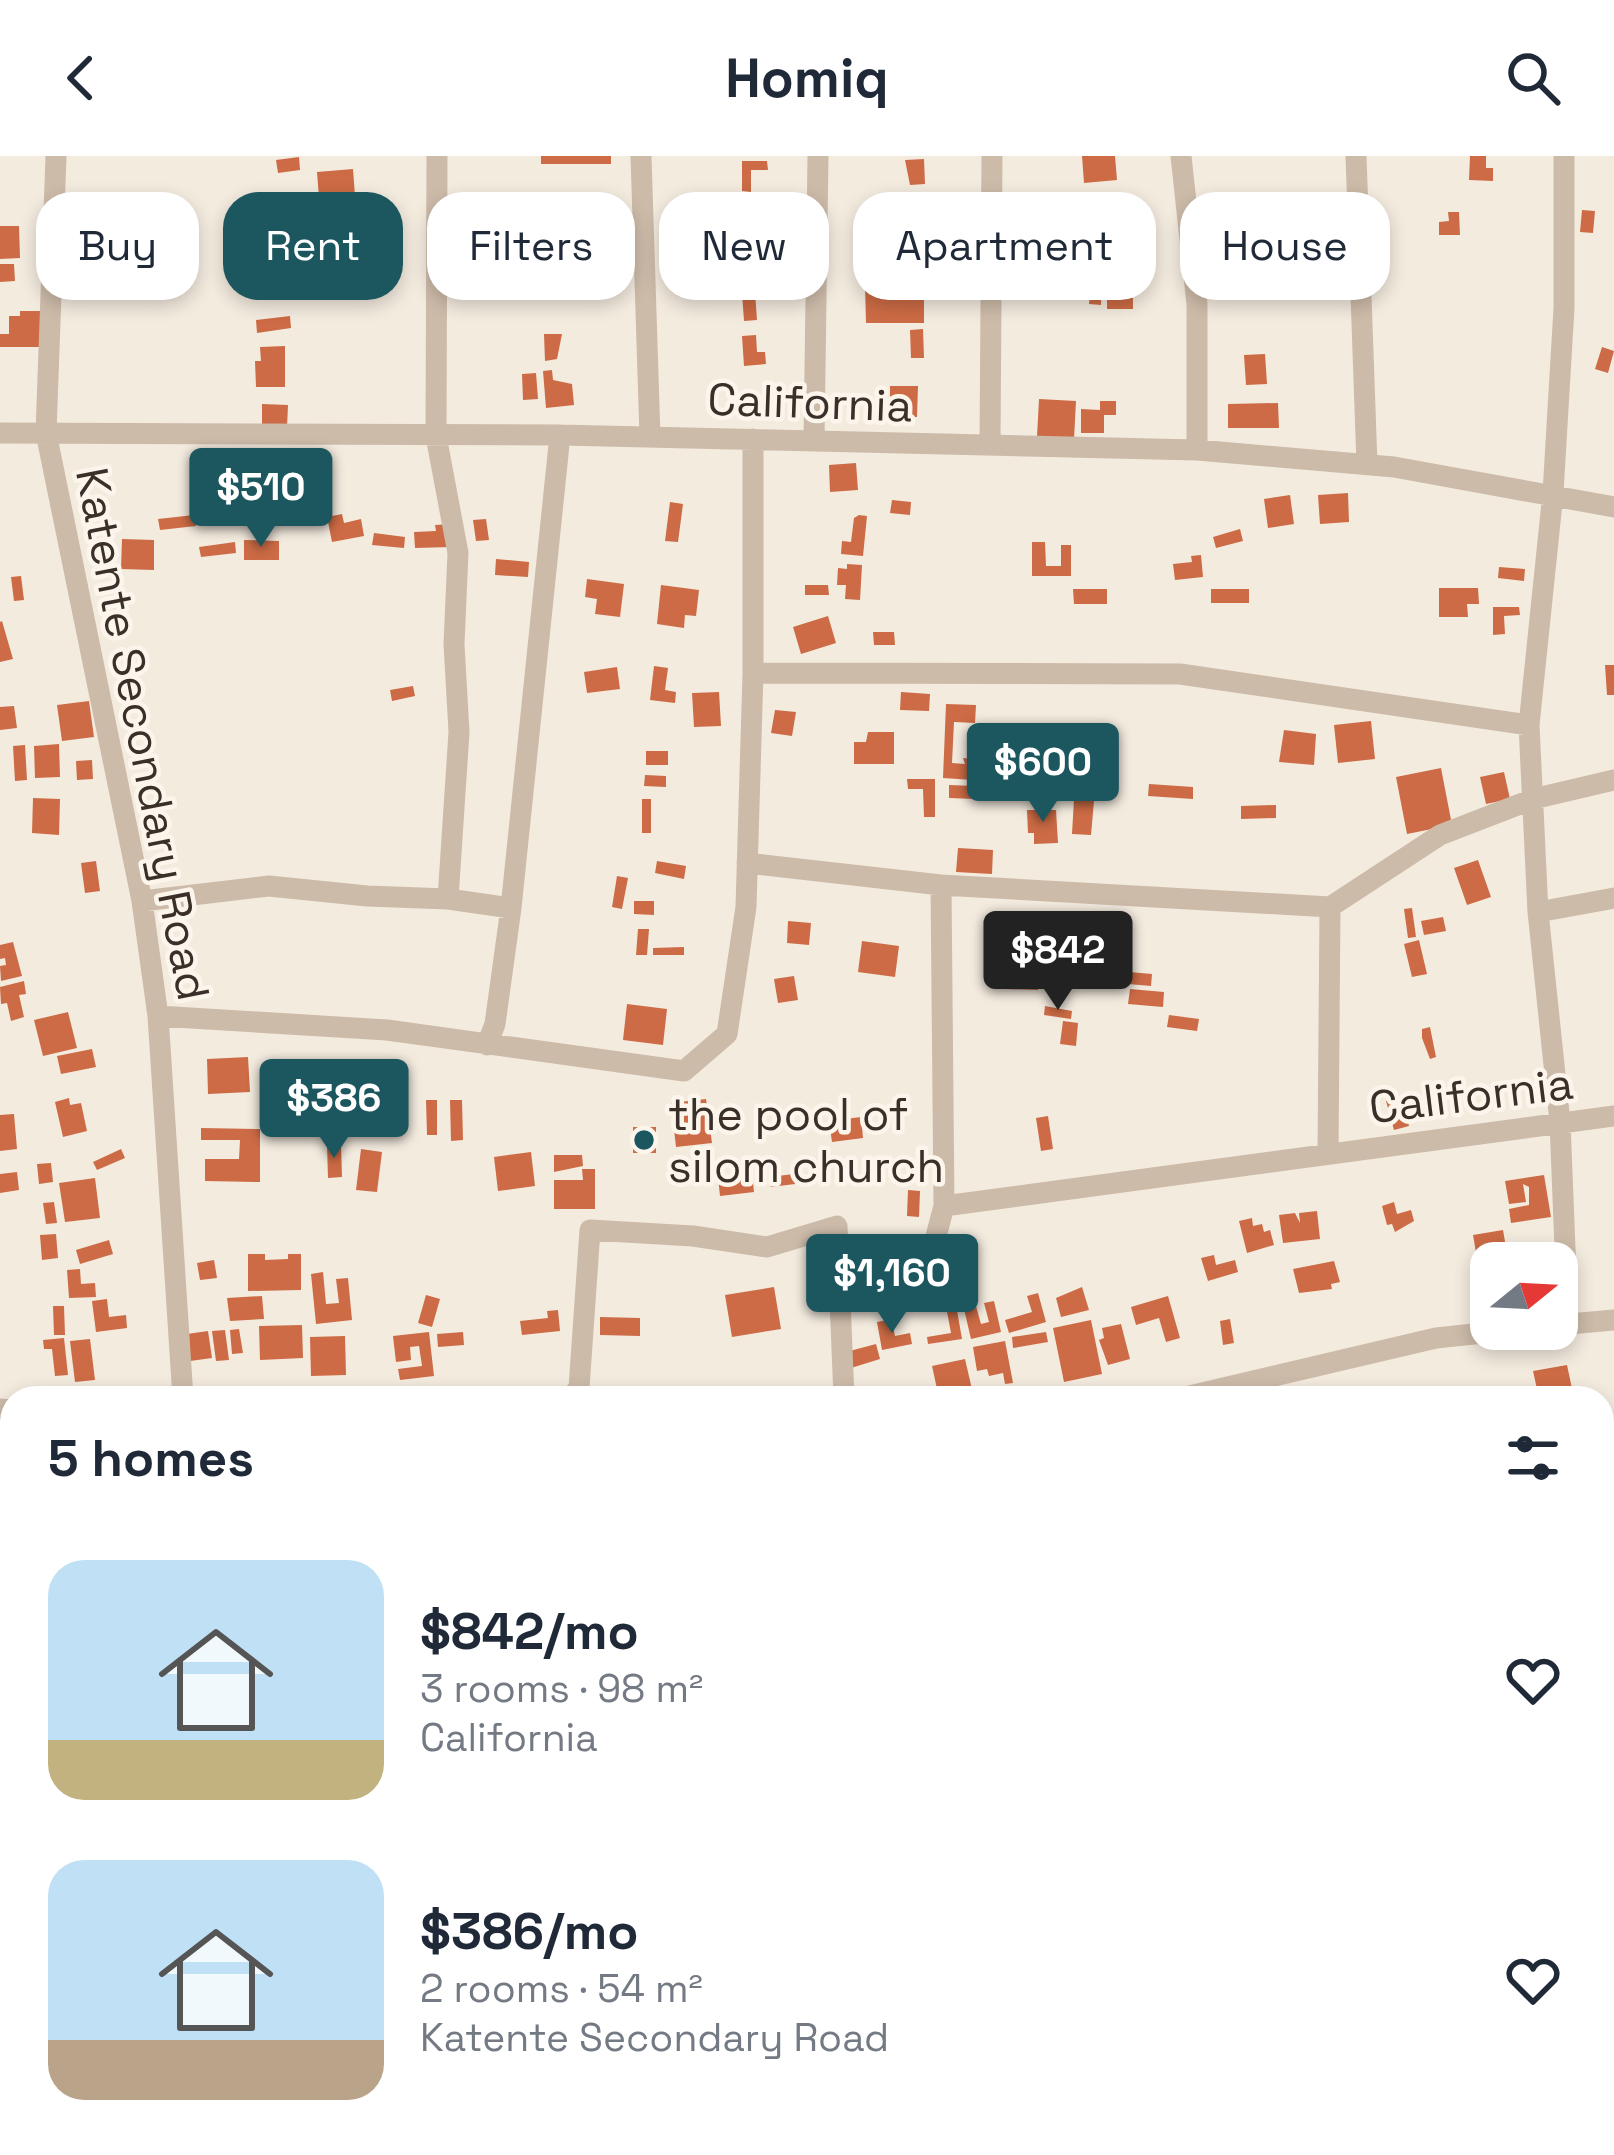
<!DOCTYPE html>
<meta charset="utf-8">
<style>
body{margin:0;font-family:"Space Grotesk",sans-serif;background:#f6f6f7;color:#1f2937;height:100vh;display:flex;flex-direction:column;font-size:45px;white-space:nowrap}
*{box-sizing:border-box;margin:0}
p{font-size:39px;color:#747a83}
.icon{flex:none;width:66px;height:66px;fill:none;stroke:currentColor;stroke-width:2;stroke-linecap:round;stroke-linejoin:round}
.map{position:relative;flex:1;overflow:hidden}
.sheet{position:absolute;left:0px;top:1230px;width:1614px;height:771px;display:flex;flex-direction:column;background:#fff;border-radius:36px 36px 0 0;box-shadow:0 6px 18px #0003}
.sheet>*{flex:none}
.banner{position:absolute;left:36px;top:36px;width:1542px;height:108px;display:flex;gap:24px}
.needle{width:78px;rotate:72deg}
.buttons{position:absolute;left:1470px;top:1086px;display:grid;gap:24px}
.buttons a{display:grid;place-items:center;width:108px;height:108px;border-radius:24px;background:#fff;box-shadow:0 6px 18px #0003;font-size:60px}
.price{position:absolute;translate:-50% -102px;padding:0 27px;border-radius:12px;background:#1c575f;color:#fff;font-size:39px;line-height:78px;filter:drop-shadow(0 3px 6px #0008)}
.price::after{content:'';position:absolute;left:50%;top:72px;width:36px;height:27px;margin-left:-18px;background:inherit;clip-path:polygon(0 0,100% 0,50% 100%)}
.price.on{background:#222;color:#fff}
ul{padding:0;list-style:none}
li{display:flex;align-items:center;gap:36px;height:300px;padding:0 48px}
li span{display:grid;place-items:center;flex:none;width:336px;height:240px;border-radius:36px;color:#555}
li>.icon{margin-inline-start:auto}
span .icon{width:144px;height:144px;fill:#fffc;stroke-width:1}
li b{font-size:51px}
h2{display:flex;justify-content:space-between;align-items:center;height:144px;padding:0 48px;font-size:51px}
.tag{padding:0 42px;border-radius:36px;background:#fff;box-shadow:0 6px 18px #0003;font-size:42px;line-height:108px}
.tag.on{background:#1c575f;color:#fff}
header{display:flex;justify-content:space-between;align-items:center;height:156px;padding:0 48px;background:#fff;font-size:54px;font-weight:700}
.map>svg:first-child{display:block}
.building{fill:#cc6b45}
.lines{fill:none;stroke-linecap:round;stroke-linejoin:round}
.street{stroke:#cdbba9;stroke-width:21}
.poi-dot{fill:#1c575f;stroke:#fbf5ec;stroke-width:4.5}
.labels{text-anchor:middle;stroke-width:9;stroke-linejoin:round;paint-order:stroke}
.street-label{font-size:45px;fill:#3a2f29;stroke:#fbf5ec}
.poi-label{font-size:45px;fill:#3a2f29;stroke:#fbf5ec;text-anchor:start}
</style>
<header><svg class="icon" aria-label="back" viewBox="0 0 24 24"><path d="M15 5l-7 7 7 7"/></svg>Homiq<svg class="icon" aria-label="search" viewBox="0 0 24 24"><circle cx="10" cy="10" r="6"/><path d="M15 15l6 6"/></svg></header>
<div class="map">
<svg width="1614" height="1999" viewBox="0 0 1614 1999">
<rect width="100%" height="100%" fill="#f4ebdf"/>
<path class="building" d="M541 0H611V8H541Z
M1082 0H1115L1117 24 1084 27Z
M1470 0H1486V12H1493V25L1469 24Z
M299 1 300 14 278 17 276 4Z
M924 3 925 28 910 29 905 4Z
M742 5H767L768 14H751V36L742 35Z
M353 13 355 40 319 42 317 16Z
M742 46 754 47 753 79H741Z
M1582 54 1595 55 1593 77 1580 76Z
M1448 56H1459L1460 79H1439V66L1449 65Z
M1143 57 1146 82 1136 83 1132 58Z
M1209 61 1213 86 1204 88 1198 63Z
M0 70H19L20 102 0 103Z
M740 93H755L756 122H741Z
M0 108H14L15 125 0 126Z
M1106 117H1131L1132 131 1106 130Z
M1091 122H1102L1101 149 1089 148Z
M865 130 924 131V167H866Z
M755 136 757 164 744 165 742 137Z
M1107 141 1133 142V153H1107Z
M20 155H41L42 191H0V178H9V160H20Z
M290 160 291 172 257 177 256 164Z
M923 173 924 202H911L910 174Z
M544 178H562L557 203 545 205Z
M756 179 757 196H765L766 208 744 210 742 180Z
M285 190V231H256L255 205H261L260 191Z
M1602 191 1614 195 1608 217 1595 213Z
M1265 198 1267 228 1246 229 1244 199Z
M552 214 553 224 572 228 574 249 546 252 543 215Z
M536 217 538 243 523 244 522 218Z
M890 230H918L917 261H901V245H890Z
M1039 243 1076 245 1074 283 1037 281Z
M1100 245H1116V259H1104V277H1081V253L1100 254Z
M1278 247 1279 272H1228V248Z
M262 248 288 249 287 272 262 271Z
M856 307 858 334 830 336 829 309Z
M1348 337 1349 366 1320 368 1318 339Z
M1290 339 1294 368 1268 372 1264 343Z
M892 344 911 346 910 359 890 357Z
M670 346 683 348 678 386 665 385Z
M342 358 344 367 361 363 364 380 332 386 327 361Z
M194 359 196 370 160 374 158 363Z
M859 359 867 360 863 400 841 398 842 385 851 386 854 362Z
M486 363 489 384 476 385 473 364Z
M451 368V391L415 392 414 376 436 375 435 369Z
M1240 373 1243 385 1216 392 1213 381Z
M374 377 405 381 404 392 372 389Z
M122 383 154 384V414L121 413Z
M244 384 279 385V404H244Z
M235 386 236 397 201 401 199 391Z
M1032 386H1045L1046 410H1061V389H1071V420H1032Z
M1201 399 1203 421 1175 424 1173 408 1192 406 1191 400Z
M496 403 529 406 528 421 495 419Z
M847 408 862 409 860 444 845 443 846 429H837L838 412 847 413Z
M1499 411 1525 413 1524 425 1498 422Z
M21 420 24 444 14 445 11 421Z
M587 423 624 428 620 461 595 458 597 443 585 441Z
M661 429 699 434 696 460 685 459 684 472 657 468Z
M805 429H828L829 439H805Z
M1439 432H1478L1479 448H1467L1468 461H1439Z
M1073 433H1107V448H1074Z
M1211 433H1249V447H1211Z
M1493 451H1519L1520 459 1504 460 1505 478 1493 479Z
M828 460 836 487 801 498 793 471Z
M2 465 13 503 0 506V466Z
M873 476H894L895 489H874Z
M1605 509H1614V539H1607Z
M654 510 668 512 665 534 676 536 675 547 650 544Z
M617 511 620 533 587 537 584 516Z
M413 530 415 540 392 545 390 534Z
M719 536 721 570 694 571 692 537Z
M901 536 930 538 929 555 900 554Z
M89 545 94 581 62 585 57 549Z
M946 548 976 549 975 567 954 566 952 607 965 608 963 602 974 603 973 624 943 622Z
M14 550 17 572 0 574V551Z
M775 554 796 556 792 580 771 577Z
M1371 565 1375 603 1338 607 1334 569Z
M1284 574 1316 578 1314 609 1279 606Z
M868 576H894V608H854V586H866Z
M59 588 60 621 35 622 34 590Z
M25 589 27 624 15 625 13 590Z
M985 593 1018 596 1016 624 983 622Z
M646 595H668V609H646Z
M92 604 93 623 77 624 76 605Z
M1441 612 1452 669 1407 678 1396 621Z
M1504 616 1510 643 1486 648 1480 621Z
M645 619 666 620V631L644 630Z
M907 623H935V661H924L923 633H908Z
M1149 628 1193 631V643L1148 640Z
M949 629 975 630 974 643 949 642Z
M33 642 60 643 59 679 32 677Z
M642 643H651V677H642Z
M1074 643 1094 645 1091 679 1072 678Z
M1035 649H1048L1049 654H1056L1058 687 1034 688V677H1028L1027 654H1035Z
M1276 649V662L1241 663V650Z
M958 692 993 694 992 718 956 716Z
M1478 704 1491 741 1467 749 1454 712Z
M96 705 100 735 85 737 81 707Z
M657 705 686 710 684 723 655 717Z
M617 720 628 722 622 753 612 751Z
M634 745H654V759L634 758Z
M1412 752 1416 781 1408 782 1404 753Z
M1443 761 1446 775 1424 779 1421 765Z
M788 765 811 767 809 789 787 787Z
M638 773H649L647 799H636Z
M1419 784 1427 818 1412 821 1404 788Z
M862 785 899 790 895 821 858 816Z
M13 786 22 820 1 825 0 810 6 809 5 802 0 803V789Z
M684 791V799H653V792Z
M1007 802 1024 803 1023 812 1039 813 1038 834 1005 833Z
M1129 816 1152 818 1151 830 1128 828Z
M794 820 798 844 778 847 774 823Z
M24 825 26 838 19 839 24 861 11 865 7 847 1 848 0 831Z
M1130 833 1164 836 1163 851 1128 848Z
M627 848 667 853 663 889 623 884Z
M1045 850 1072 855 1071 863 1044 859Z
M68 856 77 892 43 900 34 864Z
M1169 859 1199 863 1197 875 1167 871Z
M1063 865 1078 867 1076 890 1060 888Z
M1430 871 1436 901 1430 903 1422 882V873Z
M92 893 96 911 61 918 57 900Z
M248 901 250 936 208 938 207 903Z
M334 907 339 939 305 945 299 913Z
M1401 941 1409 970 1394 974 1386 945Z
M69 942 70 949 81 947 87 975 63 981 55 946Z
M706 943 712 987 676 991 671 947Z
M426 944H437V979H427Z
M450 944H462L463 984 451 985Z
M14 958 17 993 0 995V959Z
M1048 960 1053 993 1041 995 1036 962Z
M861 961 863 982 832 986 829 965Z
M633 971H656V997H633Z
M201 972 260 973V1026L205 1025V1003H239L240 984H201Z
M327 989H341L342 1021 328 1022Z
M121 993 125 1002 97 1014 93 1006Z
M361 993 382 996 377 1036 356 1034Z
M531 996 535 1030 498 1035 494 1001Z
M554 999H582L583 1010 554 1016Z
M51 1007 53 1026 39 1028 37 1008Z
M582 1013H595V1053H554V1024H583Z
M17 1016 19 1034 0 1037V1018Z
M752 1017 754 1036 720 1040 718 1021Z
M794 1018 795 1028 771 1031 769 1021Z
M1544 1019 1551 1061 1511 1067 1509 1053 1529 1049V1031L1523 1028 1526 1046 1509 1048 1505 1025Z
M95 1022 100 1062 65 1066 59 1027Z
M908 1034 920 1035 919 1061 907 1060Z
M54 1046 57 1067 46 1068 43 1047Z
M1394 1046 1397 1058 1411 1054 1414 1065 1395 1076 1392 1068 1387 1069 1382 1050Z
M1317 1055 1320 1083 1283 1087 1279 1059 1295 1057 1300 1067 1299 1057Z
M1252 1062 1253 1070 1262 1068 1264 1076 1270 1074 1274 1089 1247 1097 1239 1065Z
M1503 1074 1508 1103 1478 1108 1473 1079Z
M56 1078 58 1102 42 1104 40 1079Z
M109 1084 113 1098 80 1108 76 1094Z
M248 1098H265V1104L288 1103V1098H301V1134L248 1135Z
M1214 1099 1216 1109 1235 1104 1238 1116 1208 1125 1201 1102Z
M214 1104 217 1122 200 1124 197 1107Z
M1334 1105 1340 1126 1331 1128 1332 1133 1299 1137 1293 1113Z
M80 1113 81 1128 95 1127 96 1141 69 1142 67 1114Z
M323 1116 326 1148 339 1147 336 1123 348 1122 352 1164 316 1168 311 1118Z
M774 1131 781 1173 732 1181 725 1139Z
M1082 1131 1089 1154 1061 1161 1056 1142Z
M1038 1137 1046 1166 1009 1177 1005 1164 1032 1156 1027 1140Z
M426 1139 440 1143 432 1171 418 1167Z
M262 1140 264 1163 230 1165 227 1142Z
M1168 1140 1180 1182 1166 1186 1159 1162 1136 1169 1131 1151Z
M107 1143 109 1161 126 1159 127 1172 96 1176 92 1145Z
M955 1143 962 1183 928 1188 927 1181 951 1177 945 1145Z
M994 1145 1001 1176 971 1183 964 1153 976 1150 981 1168 989 1166 984 1147Z
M53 1150H64L65 1179H54Z
M558 1154 560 1175 522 1179 520 1165 548 1162 547 1155Z
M600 1161 640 1162V1180L600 1179Z
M892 1163 895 1180 910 1177 912 1188 882 1194 877 1166Z
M1230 1163 1234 1187 1223 1189 1220 1165Z
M1091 1164 1102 1218 1064 1226 1053 1172Z
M1121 1168 1130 1203 1108 1209 1099 1184 1104 1182 1102 1172Z
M302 1169 303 1202 260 1204 259 1170Z
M239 1173 243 1197 232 1198 230 1174Z
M225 1174 229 1204 216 1205 212 1175Z
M208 1175 212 1202 190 1205 187 1178Z
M429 1176 434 1220 400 1224 398 1213 422 1210 419 1190 410 1191 411 1204 396 1206 393 1180Z
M463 1176 464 1189 438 1191 437 1178Z
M1046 1176 1048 1186 1013 1192 1012 1181Z
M345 1180 346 1219 311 1220 310 1181Z
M64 1182 68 1219 55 1220 52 1193H44L43 1184Z
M90 1183 95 1224 75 1226 70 1185Z
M1005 1185 1013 1227 1005 1228 1003 1217 989 1220 987 1213 977 1215 973 1191Z
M876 1188 880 1203 851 1212 846 1196Z
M965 1203 974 1242H939L932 1210Z
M1567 1209 1574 1242H1539L1533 1215Z
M1614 1278V1308L1603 1312 1602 1282Z
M1602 1379 1614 1380V1401L1610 1400 1609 1412 1602 1411Z
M0 1382 7 1383 5 1399 12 1400V1412L0 1411Z
M12 1478V1512L4 1514 0 1480Z
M12 1521V1557H3L0 1522Z
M0 1611H12V1644H0Z
M0 1848 12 1854 0 1886Z
M0 1892 12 1898V1934L0 1928Z
M5 1951 12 1954V1982L6 1980 1 1964Z
M896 1989 939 1994 938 1999H896Z
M1233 1989H1271L1270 1999H1232Z
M1279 1989H1312V1997L1279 1996Z
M1484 1989H1518V1999H1485Z"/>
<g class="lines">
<path class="street" d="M56 0 46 277 142 745 158 860 183 1242
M437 0 436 280 458 397 454 488 459 576 448 743
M641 0 650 281
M1181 0 1197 148V294
M1356 0 1367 308
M1564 0V152L1553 337 1529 569 1538 756 1560 966 1568 1168
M0 277 560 279 1197 294 1394 311 1614 351
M814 285 818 0
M990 289 992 0
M753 517 1180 518 1529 569
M747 707 941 729 1330 751 1440 679 1533 643 1614 624
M941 729 944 1050 1614 960
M142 745 269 730 367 740 448 743 511 752
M1538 756 1614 742
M158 860 387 874 684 915 727 878 746 751 753 517V283
M487 889 495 868 511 752 560 279
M1328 998 1330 751
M836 1105 876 1092 934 1088 944 1050
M1558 1169 1614 1164
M570 1242 579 1232 590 1074 693 1080 767 1091 837 1070 844 1242
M1181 1242 1436 1182 1521 1173
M0 1253 12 1254
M1602 1347 1614 1345
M0 1459 12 1460
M0 1767 12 1733
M1602 1901H1614
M153 1999 156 1989
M368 1999 384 1989
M795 1999 796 1989
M1005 1999 1006 1989
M1219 1999 1220 1989
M1560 1999V1989"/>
</g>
<circle class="poi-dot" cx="644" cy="984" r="12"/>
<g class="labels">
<g class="street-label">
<text transform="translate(810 246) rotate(2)" y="16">California</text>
<text transform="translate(143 578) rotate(79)" y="16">Katente Secondary Road</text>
<text transform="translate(1471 939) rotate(-7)" y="16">California</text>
</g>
<g class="poi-label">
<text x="668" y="974">the pool of<tspan x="668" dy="52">silom church</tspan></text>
</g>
</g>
</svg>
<div class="buttons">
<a><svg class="needle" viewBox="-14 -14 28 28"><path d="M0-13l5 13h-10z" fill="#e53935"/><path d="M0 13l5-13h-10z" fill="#747a83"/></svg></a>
</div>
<b class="price" style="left:261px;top:394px">$510</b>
<b class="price" style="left:1043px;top:669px">$600</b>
<b class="price on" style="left:1058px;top:857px">$842</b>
<b class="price" style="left:334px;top:1005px">$386</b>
<b class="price" style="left:892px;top:1180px">$1,160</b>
<div class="banner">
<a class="tag">Buy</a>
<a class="tag on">Rent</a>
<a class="tag">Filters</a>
<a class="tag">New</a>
<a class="tag">Apartment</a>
<a class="tag">House</a>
</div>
<section class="sheet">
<h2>5 homes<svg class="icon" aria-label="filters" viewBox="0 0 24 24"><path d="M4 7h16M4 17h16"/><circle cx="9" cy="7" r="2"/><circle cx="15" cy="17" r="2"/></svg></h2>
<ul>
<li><span style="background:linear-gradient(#bfe0f5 75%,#c2b280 0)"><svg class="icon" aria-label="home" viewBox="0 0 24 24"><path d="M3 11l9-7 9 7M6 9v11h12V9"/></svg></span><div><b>$842/mo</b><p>3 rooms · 98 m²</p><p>California</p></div><svg class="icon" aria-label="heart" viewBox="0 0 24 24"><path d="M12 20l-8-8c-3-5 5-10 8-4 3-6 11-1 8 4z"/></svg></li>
<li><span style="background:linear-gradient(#bfe0f5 75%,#b9a48a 0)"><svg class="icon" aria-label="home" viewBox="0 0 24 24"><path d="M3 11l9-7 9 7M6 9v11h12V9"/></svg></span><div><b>$386/mo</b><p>2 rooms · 54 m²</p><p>Katente Secondary Road</p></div><svg class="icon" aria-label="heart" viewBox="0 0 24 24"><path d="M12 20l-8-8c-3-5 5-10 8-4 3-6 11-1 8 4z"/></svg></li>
</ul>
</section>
</div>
